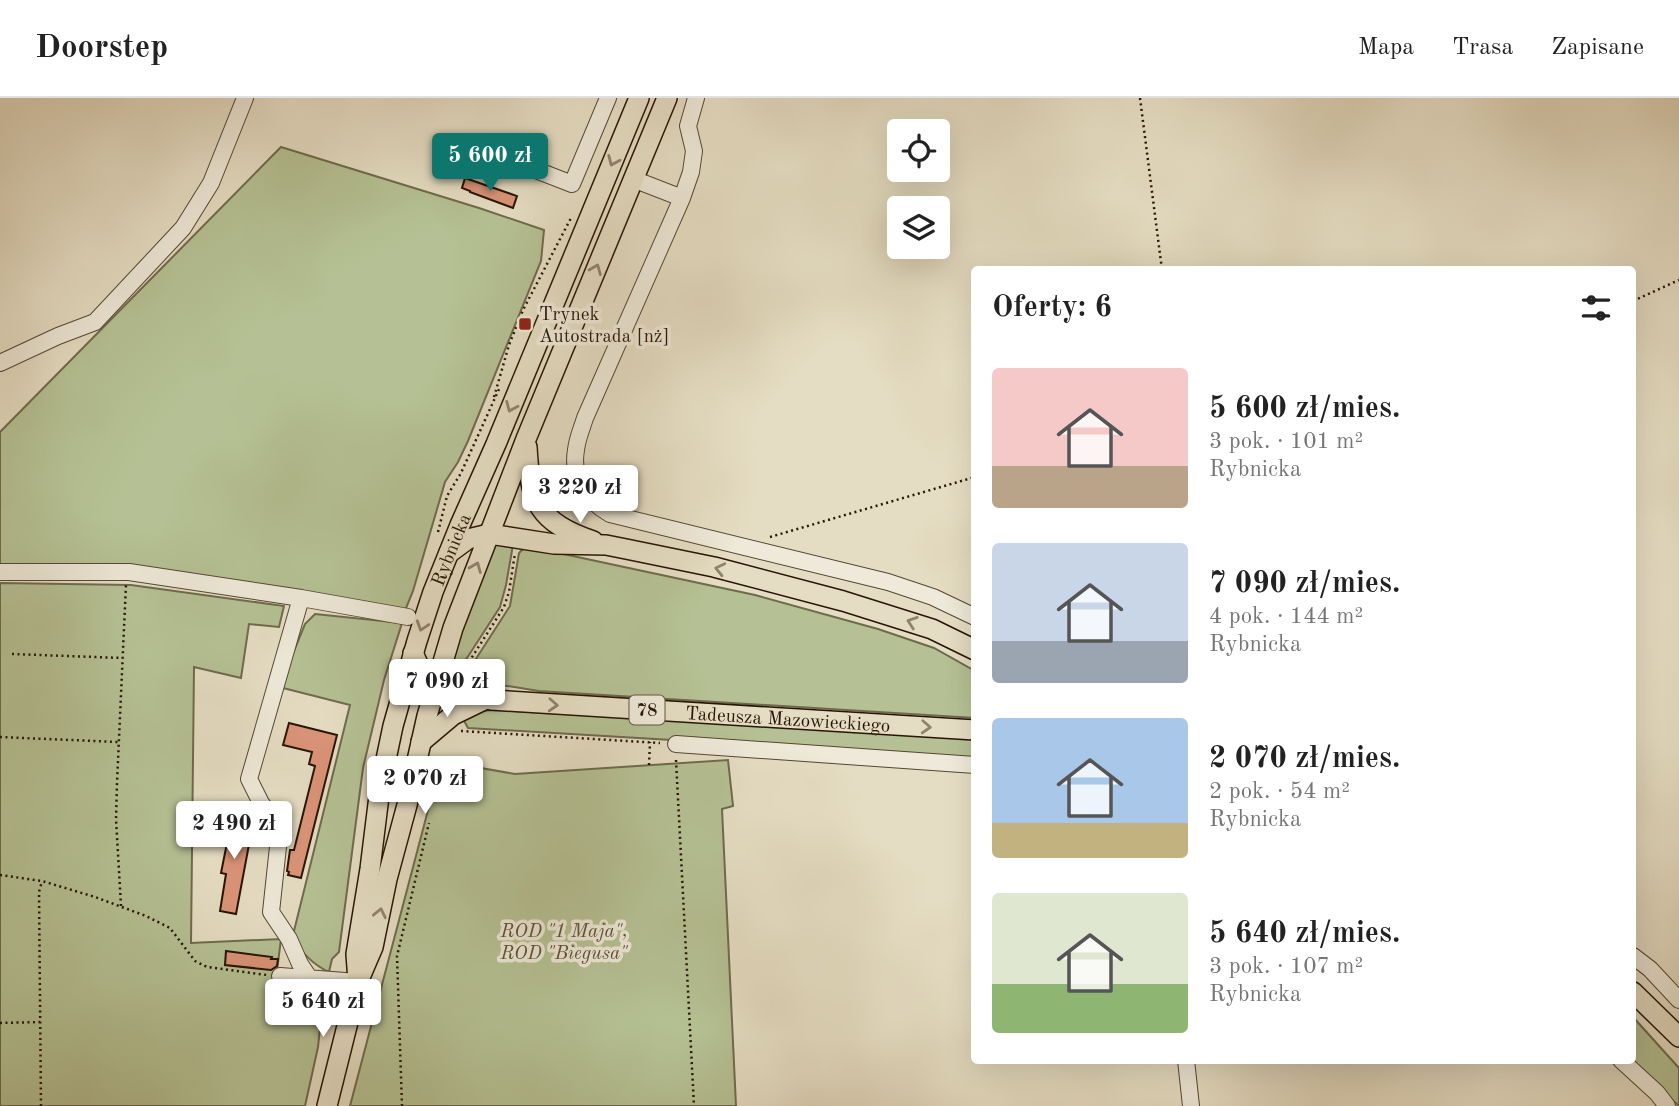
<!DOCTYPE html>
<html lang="pl">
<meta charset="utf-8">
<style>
body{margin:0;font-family:"Old Standard TT",serif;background:#f6f6f6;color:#222;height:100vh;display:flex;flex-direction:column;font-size:26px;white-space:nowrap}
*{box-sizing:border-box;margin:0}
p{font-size:23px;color:#767676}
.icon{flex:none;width:38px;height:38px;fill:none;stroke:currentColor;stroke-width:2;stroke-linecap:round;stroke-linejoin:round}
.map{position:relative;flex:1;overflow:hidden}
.side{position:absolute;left:971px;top:168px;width:665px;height:798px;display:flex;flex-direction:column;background:#fff;border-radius:7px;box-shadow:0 7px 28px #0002}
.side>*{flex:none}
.fabs{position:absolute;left:887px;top:21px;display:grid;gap:14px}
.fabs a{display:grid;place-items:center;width:63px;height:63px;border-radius:7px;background:#fff;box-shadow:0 7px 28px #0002;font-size:35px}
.price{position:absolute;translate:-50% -60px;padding:0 16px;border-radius:7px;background:#fff;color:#222;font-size:23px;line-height:46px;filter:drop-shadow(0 2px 4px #0008)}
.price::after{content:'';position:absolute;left:50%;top:42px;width:21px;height:16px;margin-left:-10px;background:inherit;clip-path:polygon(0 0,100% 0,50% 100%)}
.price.active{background:#0f766e;color:#fff}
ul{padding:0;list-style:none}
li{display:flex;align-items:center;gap:21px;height:175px;padding:0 21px}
li span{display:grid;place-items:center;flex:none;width:196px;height:140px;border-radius:7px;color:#555}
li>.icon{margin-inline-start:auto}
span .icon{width:84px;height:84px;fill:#fffc;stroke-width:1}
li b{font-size:30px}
h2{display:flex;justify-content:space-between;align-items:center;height:84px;padding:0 21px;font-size:30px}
header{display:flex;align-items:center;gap:42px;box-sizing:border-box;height:98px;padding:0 35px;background:#fff;border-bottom:2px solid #e0e0e0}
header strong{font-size:33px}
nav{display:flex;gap:38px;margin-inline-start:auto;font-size:24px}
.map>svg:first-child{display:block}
.green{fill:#b5c194;stroke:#6e6b4c;stroke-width:2}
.building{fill:#db9479;stroke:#271505;stroke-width:2}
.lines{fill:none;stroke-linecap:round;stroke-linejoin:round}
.minor-casing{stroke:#564734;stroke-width:18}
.major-casing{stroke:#271505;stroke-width:22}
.path{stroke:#271505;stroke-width:2.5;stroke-dasharray:2 3.5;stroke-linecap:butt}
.minor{stroke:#eee9d8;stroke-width:16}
.major{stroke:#e5ddc3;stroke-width:19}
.oneway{stroke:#90836e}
.poi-dot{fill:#8f2418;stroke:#eee9d8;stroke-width:2.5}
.labels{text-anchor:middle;stroke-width:7;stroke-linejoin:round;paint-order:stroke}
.shield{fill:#eee9d8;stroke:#635544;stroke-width:2}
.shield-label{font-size:18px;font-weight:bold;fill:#271505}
.poi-label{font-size:19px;fill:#271505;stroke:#eee9d8;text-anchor:start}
.street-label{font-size:19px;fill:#271505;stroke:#eee9d8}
.park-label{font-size:19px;font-style:italic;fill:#595137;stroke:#eee9d8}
</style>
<header>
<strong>Doorstep</strong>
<nav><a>Mapa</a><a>Trasa</a><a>Zapisane</a></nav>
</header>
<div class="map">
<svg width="1679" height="1008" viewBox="0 0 1679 1008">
<rect width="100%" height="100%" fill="#e5ddc3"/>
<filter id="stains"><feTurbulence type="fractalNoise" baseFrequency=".00286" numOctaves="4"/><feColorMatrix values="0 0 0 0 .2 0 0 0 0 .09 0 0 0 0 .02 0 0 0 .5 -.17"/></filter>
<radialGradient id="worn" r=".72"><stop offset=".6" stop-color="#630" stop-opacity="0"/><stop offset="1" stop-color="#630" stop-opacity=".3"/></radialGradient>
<path class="green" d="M281 49 479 110 544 132 541 163 468 343 458 364 445 384 413 493 404 515 173 473 0 468V334Z
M494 446 513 447 506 487 500 509 467 560 453 575 450 581 448 580 454 553Z
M526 448 755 497 878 531 934 550 975 573V620L539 593 463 581 510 508 519 455Z
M0 485 131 487 284 508 279 529 249 526 241 580 194 569 191 845 281 841 274 896 323 901 318 949 305 1008H0Z
M315 516 402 525 384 582 363 670 339 854 332 861 329 874C313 867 303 855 292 841L350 607 283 590 287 570 305 526Z
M497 612 975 640V660L468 630 462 619 480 613Z
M728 662 733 708 722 711 736 1008H350L441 663 515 676Z
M1633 919 1679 970V1008L1630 963 1633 962Z"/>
<path class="building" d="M465 80 517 98 513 110 470 94V93L462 90Z
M289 625 337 637 301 780 288 777 289 774 287 773 290 752H294L315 668 309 666 312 654 283 647Z
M236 722 253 725 236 816 220 813 226 776 221 775 227 745 212 742V731L226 730V728L235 727Z
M226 853 272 859 271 861H278L277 868 271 872 225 867Z"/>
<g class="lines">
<defs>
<path id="minor" d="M696 0 688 28 694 53 691 74 682 100 585 320C582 330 577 341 576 352 571 380 587 403 610 416L888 484 933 499 975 519
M536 72 572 86 608 0
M633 81 682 100
M0 265 58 238 95 224 183 130 211 85 245 0
M0 474H129L301 500 408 519
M301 500 249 681 261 705 280 730 271 814 289 841 300 866 310 881
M676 646 975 667
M1633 858 1650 871 1679 902
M280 878 358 884
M1186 962 1191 1008
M1621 962 1657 995 1667 1008"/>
<g id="major">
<path d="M527 349C530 404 538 424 593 443"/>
<path d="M449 455 468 441 489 436 554 446 606 447 626 451 714 469 843 503 932 531 975 552"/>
<path id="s1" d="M413 555 423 577 435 589 492 602 975 632"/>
<path d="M421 644 453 617 486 601"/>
<path id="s2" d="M358 883 356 856 370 771 380 690 393 628 417 543 433 494 460 427 496 346 639 0"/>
<path d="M1633 894 1679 939"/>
<path d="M327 1008 358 884 373 849 387 781 407 707 427 618 453 530 526 341 667 0"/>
</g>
</defs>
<use href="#minor" class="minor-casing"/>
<use href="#major" class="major-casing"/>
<path class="path" d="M1140 0 1162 172
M1633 203 1679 182
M494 299 509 247 523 212 571 120
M552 395 565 389
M438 434 447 398 461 375 500 289
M770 439 975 379
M12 556 122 560
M460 578 504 509 509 494 515 455
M461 633 660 645
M0 639 118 644
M676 662 694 1008
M649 667 650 644
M0 777 42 783 95 799 146 818 170 830 195 863 207 869 267 877
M121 808 116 721 117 685 126 486
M332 897 331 907 332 915
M0 925 40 924
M41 1008 39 794 42 783
M402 1008 397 858 429 725"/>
<use href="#minor" class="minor"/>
<use href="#major" class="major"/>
</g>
<defs><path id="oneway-chevron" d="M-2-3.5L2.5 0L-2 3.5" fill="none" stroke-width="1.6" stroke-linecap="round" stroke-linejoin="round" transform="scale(1.75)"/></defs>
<g class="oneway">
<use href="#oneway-chevron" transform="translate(613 63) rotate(113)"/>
<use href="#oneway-chevron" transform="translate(596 171) rotate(-68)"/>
<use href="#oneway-chevron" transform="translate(511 309) rotate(113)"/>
<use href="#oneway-chevron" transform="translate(476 469) rotate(-68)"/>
<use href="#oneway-chevron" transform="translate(720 471) rotate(-167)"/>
<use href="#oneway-chevron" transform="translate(912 524) rotate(-161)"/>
<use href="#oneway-chevron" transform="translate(422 528) rotate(108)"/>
<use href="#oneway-chevron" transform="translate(553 607) rotate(3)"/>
<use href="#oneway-chevron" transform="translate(926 629) rotate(3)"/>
<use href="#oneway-chevron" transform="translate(380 815) rotate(-78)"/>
</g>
<rect class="poi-dot" x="518" y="219" width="14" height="14" rx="3.5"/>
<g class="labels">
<rect class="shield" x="629.5" y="597.5" width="35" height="29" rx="5"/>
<g class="shield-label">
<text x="647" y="618">78</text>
</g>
<g class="poi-label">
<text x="539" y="222">Trynek<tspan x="539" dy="22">Autostrada [nż]</tspan></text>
</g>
<g class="street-label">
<text dy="7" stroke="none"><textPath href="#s2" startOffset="444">Rybnicka</textPath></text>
<text dy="7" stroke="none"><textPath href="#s1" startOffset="396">Tadeusza Mazowieckiego</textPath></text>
</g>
<g class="park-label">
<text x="564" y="839">ROD "1 Maja",<tspan x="564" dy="22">ROD "Biegusa"</tspan></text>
</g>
</g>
<rect width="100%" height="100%" filter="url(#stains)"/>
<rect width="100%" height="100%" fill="url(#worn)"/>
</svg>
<div class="fabs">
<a><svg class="icon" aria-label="locate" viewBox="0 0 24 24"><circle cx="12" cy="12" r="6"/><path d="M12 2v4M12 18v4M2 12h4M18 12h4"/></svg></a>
<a><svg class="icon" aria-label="layers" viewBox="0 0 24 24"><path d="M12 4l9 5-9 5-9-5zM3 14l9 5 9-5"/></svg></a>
</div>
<b class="price active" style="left:490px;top:95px">5 600 zł</b>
<b class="price" style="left:580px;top:427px">3 220 zł</b>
<b class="price" style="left:447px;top:621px">7 090 zł</b>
<b class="price" style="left:425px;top:718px">2 070 zł</b>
<b class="price" style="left:234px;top:763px">2 490 zł</b>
<b class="price" style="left:323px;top:941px">5 640 zł</b>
<section class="side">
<h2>Oferty: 6<svg class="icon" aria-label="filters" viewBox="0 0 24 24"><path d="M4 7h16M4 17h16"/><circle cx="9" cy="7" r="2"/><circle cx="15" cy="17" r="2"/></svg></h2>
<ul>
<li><span style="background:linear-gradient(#f6c9c9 70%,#b9a48a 0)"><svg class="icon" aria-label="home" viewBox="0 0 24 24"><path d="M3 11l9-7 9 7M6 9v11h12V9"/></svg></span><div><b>5 600 zł/mies.</b><p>3 pok. · 101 m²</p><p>Rybnicka</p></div></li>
<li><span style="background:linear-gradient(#c9d6e8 70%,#9aa5b1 0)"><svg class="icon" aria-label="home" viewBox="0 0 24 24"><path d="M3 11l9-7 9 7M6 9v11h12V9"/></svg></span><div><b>7 090 zł/mies.</b><p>4 pok. · 144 m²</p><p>Rybnicka</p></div></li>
<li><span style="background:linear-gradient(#a9c7e8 75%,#c2b280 0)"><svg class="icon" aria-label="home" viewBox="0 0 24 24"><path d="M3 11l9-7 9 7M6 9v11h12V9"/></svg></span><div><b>2 070 zł/mies.</b><p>2 pok. · 54 m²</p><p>Rybnicka</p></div></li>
<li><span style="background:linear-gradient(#dfe7d0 65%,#8fb573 0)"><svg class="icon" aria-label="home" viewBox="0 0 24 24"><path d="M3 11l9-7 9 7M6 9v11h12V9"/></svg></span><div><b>5 640 zł/mies.</b><p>3 pok. · 107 m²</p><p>Rybnicka</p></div></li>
</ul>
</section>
</div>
